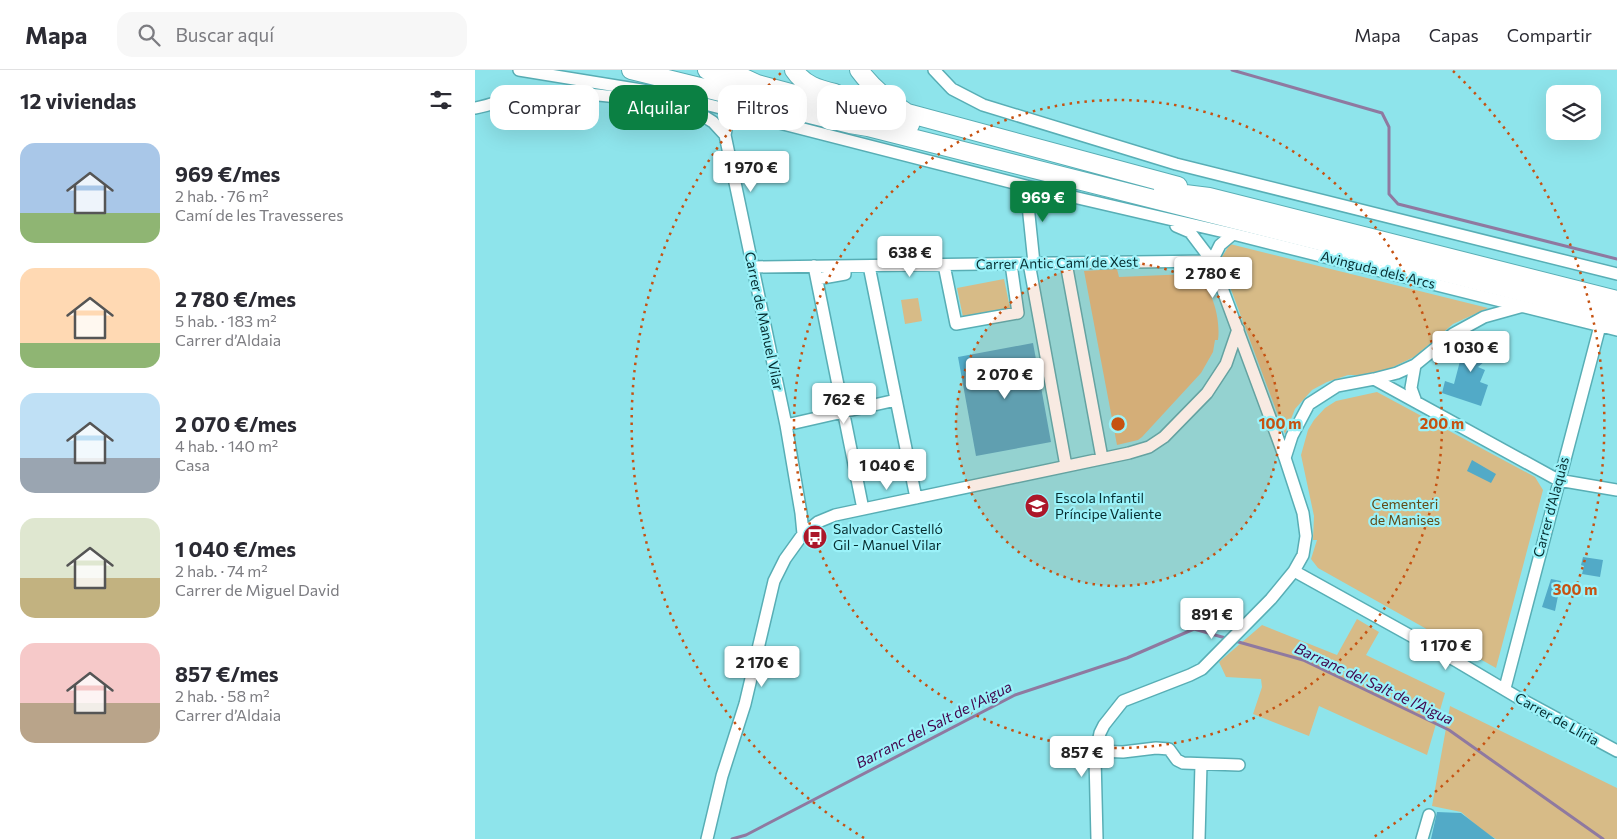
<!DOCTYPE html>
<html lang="es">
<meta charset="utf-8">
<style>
body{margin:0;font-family:Commissioner,sans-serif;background:#f7f7f7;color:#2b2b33;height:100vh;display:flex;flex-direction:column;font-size:19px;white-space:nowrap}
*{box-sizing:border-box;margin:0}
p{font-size:16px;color:#7c7c81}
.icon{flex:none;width:28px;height:28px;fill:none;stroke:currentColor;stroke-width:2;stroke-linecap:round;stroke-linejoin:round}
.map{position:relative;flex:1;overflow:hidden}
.sheet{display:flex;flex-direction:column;background:#fff;width:475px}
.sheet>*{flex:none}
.hud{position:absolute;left:15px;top:15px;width:475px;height:45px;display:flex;gap:10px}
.buttons{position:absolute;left:1071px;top:15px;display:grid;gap:10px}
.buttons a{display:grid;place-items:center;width:55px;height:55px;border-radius:10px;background:#fff;box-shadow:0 5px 20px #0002;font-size:25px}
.price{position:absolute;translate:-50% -42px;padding:0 11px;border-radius:5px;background:#fff;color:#222;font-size:16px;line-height:32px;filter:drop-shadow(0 1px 2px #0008)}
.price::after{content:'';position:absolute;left:50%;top:30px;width:15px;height:11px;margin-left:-8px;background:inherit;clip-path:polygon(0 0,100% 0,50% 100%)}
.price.current{background:#0b8043;color:#fff}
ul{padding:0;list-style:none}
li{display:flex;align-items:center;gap:15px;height:125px;padding:0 20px}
li span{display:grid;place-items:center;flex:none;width:140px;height:100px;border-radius:15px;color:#555}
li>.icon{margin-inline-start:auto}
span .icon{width:60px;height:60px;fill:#fffc;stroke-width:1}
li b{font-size:21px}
h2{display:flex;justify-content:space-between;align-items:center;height:60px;padding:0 20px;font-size:21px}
.tag{padding:0 18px;border-radius:15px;background:#fff;box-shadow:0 5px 20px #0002;font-size:18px;line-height:45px}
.tag.current{background:#0b8043;color:#fff}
header{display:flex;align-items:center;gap:30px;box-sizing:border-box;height:70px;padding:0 25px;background:#fff;border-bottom:1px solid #e1e1e2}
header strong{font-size:24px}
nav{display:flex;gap:28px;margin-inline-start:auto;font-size:18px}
.search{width:350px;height:45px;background:#f7f7f7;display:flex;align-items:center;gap:12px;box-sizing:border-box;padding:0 18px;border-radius:15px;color:#7c7c81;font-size:19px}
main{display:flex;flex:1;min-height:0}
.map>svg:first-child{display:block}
.green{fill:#d7bb87}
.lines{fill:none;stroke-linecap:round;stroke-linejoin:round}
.stream{stroke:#8f79a0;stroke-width:3}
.building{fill:#52aac7}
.minor-casing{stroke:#58aeb5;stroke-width:14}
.highway-casing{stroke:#58aeb5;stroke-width:20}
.minor{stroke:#fff;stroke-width:11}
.highway{stroke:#fff;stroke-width:18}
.ring{fill:none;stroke:#c65211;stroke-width:2.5;stroke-dasharray:2.5 5}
.labels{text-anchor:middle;stroke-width:4.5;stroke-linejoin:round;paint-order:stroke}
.street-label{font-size:14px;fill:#062d30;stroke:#9bf2f9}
.poi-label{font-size:14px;fill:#062d30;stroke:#9bf2f9;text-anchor:start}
.park-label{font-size:14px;fill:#624a17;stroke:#9bf2f9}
.water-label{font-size:15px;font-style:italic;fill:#43064c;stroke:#9bf2f9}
.centre{fill:#c65211;stroke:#9bf2f9;stroke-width:2.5}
.ring-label{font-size:15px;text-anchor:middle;font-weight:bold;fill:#c65211;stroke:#9bf2f9;stroke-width:4.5;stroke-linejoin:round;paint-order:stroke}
</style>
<header>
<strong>Mapa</strong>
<div class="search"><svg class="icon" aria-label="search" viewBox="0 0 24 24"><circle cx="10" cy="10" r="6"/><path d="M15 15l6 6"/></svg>Buscar aquí</div>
<nav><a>Mapa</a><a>Capas</a><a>Compartir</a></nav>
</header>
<main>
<section class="sheet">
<h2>12 viviendas<svg class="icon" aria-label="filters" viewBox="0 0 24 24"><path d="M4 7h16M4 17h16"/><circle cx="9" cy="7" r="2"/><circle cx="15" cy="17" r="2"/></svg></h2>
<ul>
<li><span style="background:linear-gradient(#a9c7e8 70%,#8fb573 0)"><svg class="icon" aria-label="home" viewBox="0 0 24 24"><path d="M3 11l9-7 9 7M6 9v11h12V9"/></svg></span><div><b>969 €/mes</b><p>2 hab. · 76 m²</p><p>Camí de les Travesseres</p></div></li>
<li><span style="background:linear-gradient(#ffd9b3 75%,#8fb573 0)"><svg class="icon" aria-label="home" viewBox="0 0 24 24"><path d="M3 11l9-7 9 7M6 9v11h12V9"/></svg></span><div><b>2 780 €/mes</b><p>5 hab. · 183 m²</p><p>Carrer d’Aldaia</p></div></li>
<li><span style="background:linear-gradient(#bfe0f5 65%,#9aa5b1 0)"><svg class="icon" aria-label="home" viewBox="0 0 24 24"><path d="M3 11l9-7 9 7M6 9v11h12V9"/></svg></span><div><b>2 070 €/mes</b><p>4 hab. · 140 m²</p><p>Casa</p></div></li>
<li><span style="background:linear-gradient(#dfe7d0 60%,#c2b280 0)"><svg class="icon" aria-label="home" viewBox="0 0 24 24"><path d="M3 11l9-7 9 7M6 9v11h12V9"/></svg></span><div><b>1 040 €/mes</b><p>2 hab. · 74 m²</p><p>Carrer de Miguel David</p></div></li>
<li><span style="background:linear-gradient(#f6c9c9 60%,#b9a48a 0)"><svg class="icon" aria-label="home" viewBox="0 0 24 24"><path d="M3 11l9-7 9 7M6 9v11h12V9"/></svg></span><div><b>857 €/mes</b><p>2 hab. · 58 m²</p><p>Carrer d’Aldaia</p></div></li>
</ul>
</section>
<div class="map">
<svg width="1142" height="769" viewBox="0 0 1142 769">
<rect width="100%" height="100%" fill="#8ee4eb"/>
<path class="green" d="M755 174 1013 238 978 254 939 287 916 298 893 305H873L852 312 837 320 820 339 810 364 745 190Z
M642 199 644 207 714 204C737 209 746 250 743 270H740L738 282 726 303 667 367 663 370 642 375 609 201Z
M529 209 535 238 488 247 482 218Z
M443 228 447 251 430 254 426 230Z
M902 322 1060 407 1068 420 1021 598 843 498 836 489 842 470H838L839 446 826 385 833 360 839 350 850 338 861 331Z
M882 549 904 562 891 585 970 623 952 685 844 636 834 666 778 644 787 617 786 609 751 607 744 592 787 555 862 585Z
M975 636 1142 718V769H1021L1008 761 986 742 957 736Z"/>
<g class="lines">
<path class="stream" d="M757 0 907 43 914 57V124L923 134 1142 189
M760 571 828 590 974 660 1128 769
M257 769 271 765 540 625 652 588 719 559 754 569"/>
</g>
<path class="building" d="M1000 264 1014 270 1017 285 1003 297 1010 300 1005 312 1013 315 1006 336 967 323 970 311 979 314 985 291 992 293 988 275Z
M558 273 576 372 501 386 483 287Z
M997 390 1021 404 1016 413 992 401Z
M1108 487 1128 490 1125 507 1107 504 1109 496 1106 495Z
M1076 509 1086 511 1080 541 1067 537Z
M962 742 986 743 1020 769H956Z"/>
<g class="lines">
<defs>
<path id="minor" d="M44 0 191 24 551 116 758 164 1142 260
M459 0 477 19 508 35 701 94 1142 204
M0 38C19 35 37 25 55 24 113 19 175 31 230 47L238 52 250 65
M259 41 253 50 250 65 311 355 326 443 328 464
M551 116 559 193
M737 191 745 175 758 164
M554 193 591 396
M591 193 627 388
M469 195 481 254 543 243 536 194
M339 196 388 439
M394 196 441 428
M278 197 737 191
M342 209 370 204V196
M940 295 936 318 941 332
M899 309 1083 410 1142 420
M311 355 421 330
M810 388 817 366 834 334 862 316 899 309 922 303 940 295 978 264 1009 247 1045 237
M819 501 983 592 1042 627 1142 681
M1030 618 1125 256
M621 681 648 682 681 678 694 679 702 690 708 693 764 695
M232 769 247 706 270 634 299 511 310 489 328 464 343 452 360 445 654 383 674 377 689 367 732 323 751 294 763 259
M622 769 620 687 625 663 629 655 648 631 715 605 727 599 796 529 819 501 828 485 831 466 828 443 810 388 737 191 715 162 701 156
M724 769 726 694
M947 769 954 745"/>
<path id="highway" d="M156 0 375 54 393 57 1142 246
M232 0 262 15
M252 0 282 14 435 55
M319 0C329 15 343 19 360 23
M384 0C398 19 413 30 432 43
M421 40 703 116
M688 119 710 124 734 127 1142 230"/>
</defs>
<use href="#minor" class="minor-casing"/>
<use href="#highway" class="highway-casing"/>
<use href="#minor" class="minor"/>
<use href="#highway" class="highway"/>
</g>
<circle cx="643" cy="354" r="162" fill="#c65211" fill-opacity=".12"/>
<g class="ring">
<circle cx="643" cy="354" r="162"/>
<circle cx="643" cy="354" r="324"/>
<path d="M389 768A486 486 0 0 1 308 1M978 1A486 486 0 0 1 897 768"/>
</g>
<defs>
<symbol id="school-disc" viewBox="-11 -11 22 22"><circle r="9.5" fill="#ac172a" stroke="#9bf2f9"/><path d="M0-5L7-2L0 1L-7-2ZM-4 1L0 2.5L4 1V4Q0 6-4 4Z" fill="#fff"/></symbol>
<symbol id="bus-disc" viewBox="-11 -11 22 22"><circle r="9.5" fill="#ac172a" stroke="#9bf2f9"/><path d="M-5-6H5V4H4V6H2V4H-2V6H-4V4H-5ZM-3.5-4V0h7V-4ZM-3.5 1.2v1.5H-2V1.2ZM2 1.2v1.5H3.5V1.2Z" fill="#fff"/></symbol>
</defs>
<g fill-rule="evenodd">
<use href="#school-disc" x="548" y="422" width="28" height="28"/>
<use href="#bus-disc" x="326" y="453" width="28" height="28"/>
</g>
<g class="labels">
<g class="street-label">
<text transform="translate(582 193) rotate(-1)" y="5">Carrer Antic Camí de Xest</text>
<text transform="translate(903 200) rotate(14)" y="5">Avinguda dels Arcs</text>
<text transform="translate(289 251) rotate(78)" y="5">Carrer de Manuel Vilar</text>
<text transform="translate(1076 437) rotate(-75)" y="5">Carrer d’Alaquàs</text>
<text transform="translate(1082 649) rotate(29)" y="5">Carrer de Llíria</text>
</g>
<g class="poi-label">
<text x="580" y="433">Escola Infantil<tspan x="580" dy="16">Príncipe Valiente</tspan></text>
<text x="358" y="464">Salvador Castelló<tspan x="358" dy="16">Gil - Manuel Vilar</tspan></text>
</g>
<g class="park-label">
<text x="930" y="439">Cementeri<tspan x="930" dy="16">de Manises</tspan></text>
</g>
<g class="water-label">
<text transform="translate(899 614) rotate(25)" y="5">Barranc del Salt de l'Aigua</text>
<text transform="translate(459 655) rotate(-27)" y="5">Barranc del Salt de l'Aigua</text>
</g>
</g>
<circle cx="643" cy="354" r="8" class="centre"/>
<g class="ring-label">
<text x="805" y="359">100 m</text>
<text x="967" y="359">200 m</text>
<text x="1100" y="525">300 m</text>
</g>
</svg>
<div class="buttons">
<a><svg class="icon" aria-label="layers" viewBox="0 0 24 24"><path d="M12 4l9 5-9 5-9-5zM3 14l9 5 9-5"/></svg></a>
</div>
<b class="price" style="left:276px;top:123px">1 970 €</b>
<b class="price current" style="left:568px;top:153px">969 €</b>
<b class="price" style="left:435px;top:208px">638 €</b>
<b class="price" style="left:738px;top:229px">2 780 €</b>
<b class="price" style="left:996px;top:303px">1 030 €</b>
<b class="price" style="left:530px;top:330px">2 070 €</b>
<b class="price" style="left:369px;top:355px">762 €</b>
<b class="price" style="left:412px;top:421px">1 040 €</b>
<b class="price" style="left:737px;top:570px">891 €</b>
<b class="price" style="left:971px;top:601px">1 170 €</b>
<b class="price" style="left:287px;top:618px">2 170 €</b>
<b class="price" style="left:607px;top:708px">857 €</b>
<div class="hud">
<a class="tag">Comprar</a>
<a class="tag current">Alquilar</a>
<a class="tag">Filtros</a>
<a class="tag">Nuevo</a>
</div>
</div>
</main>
